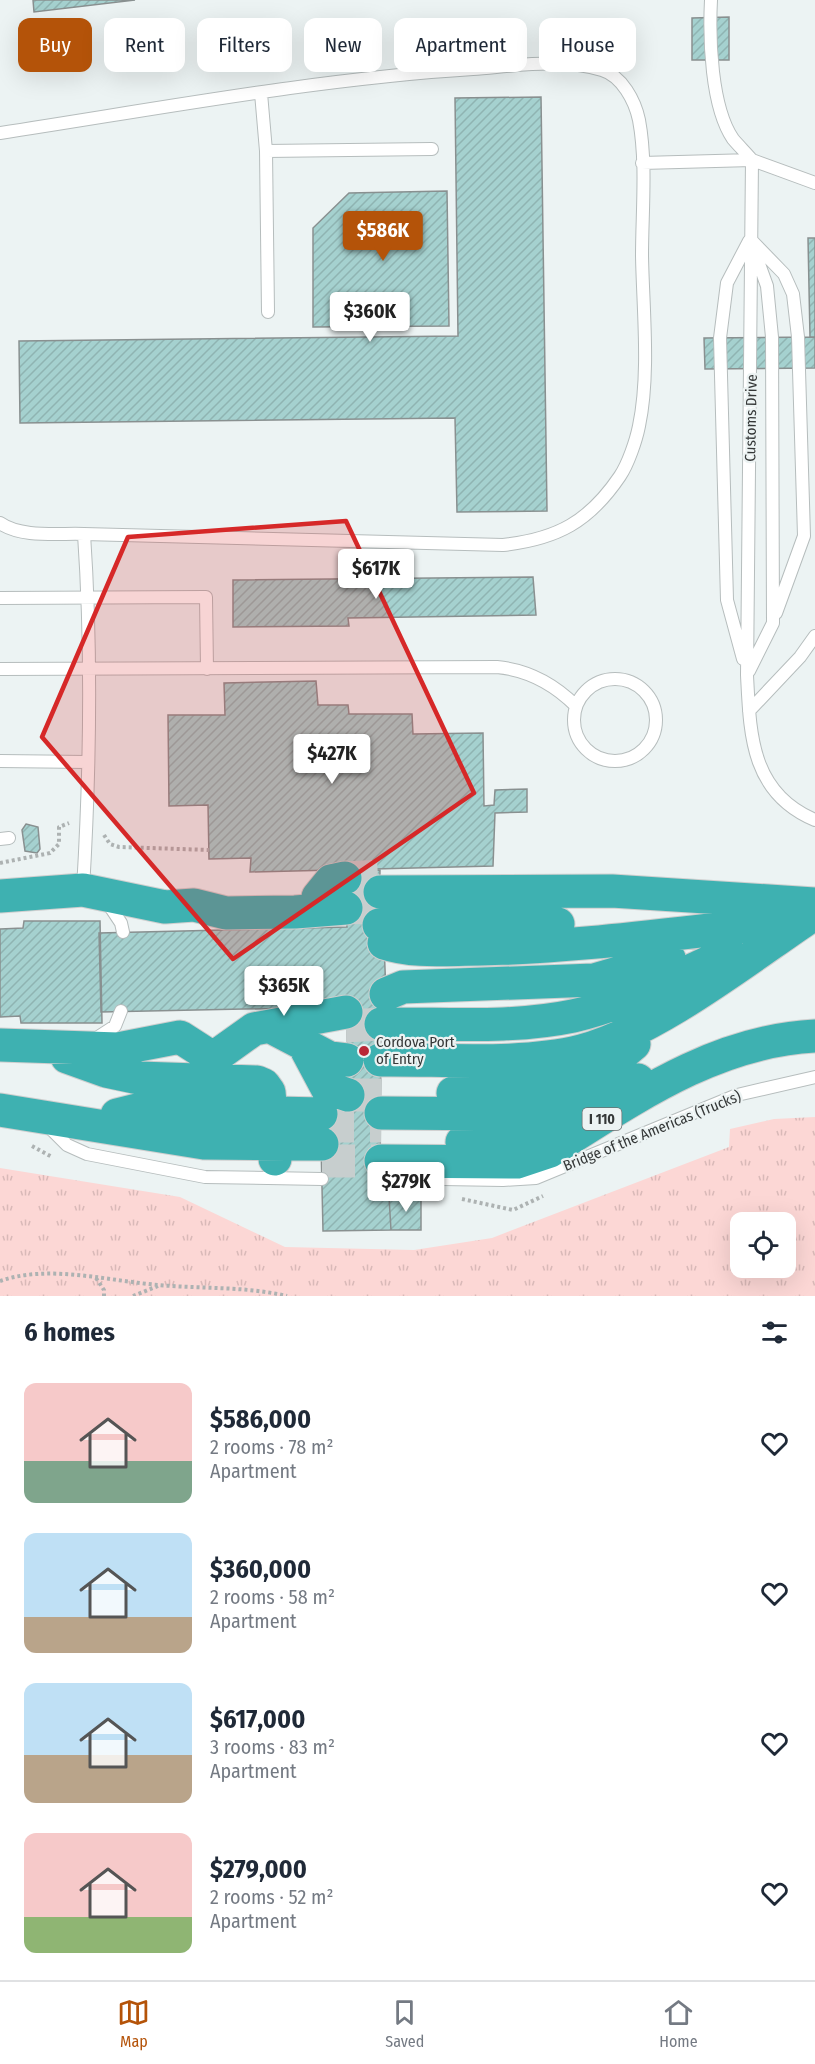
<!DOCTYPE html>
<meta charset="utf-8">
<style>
body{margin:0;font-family:"Fira Sans Condensed",sans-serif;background:#f6f6f7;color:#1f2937;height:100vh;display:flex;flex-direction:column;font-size:22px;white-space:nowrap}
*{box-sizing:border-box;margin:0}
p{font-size:20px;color:#747a83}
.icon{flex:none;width:33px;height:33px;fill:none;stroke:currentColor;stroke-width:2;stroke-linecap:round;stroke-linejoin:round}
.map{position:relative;height:1296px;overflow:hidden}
.panel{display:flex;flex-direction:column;background:#fff;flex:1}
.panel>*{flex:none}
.guide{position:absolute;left:18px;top:18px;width:780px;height:54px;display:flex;gap:12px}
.fabs{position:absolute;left:730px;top:1212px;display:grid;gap:12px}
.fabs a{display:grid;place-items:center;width:66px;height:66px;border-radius:12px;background:#fff;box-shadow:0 6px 24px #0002;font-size:30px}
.price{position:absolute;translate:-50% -51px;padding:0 14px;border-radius:6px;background:#fff;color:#222;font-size:20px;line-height:39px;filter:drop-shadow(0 2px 3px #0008)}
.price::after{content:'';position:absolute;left:50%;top:36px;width:18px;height:14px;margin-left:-9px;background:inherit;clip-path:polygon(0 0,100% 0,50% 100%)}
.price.current{background:#b45309;color:#fff}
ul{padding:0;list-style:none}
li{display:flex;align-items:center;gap:18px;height:150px;padding:0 24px}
li span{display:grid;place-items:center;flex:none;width:168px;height:120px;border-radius:12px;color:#555}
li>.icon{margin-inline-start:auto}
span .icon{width:72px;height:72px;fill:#fffc;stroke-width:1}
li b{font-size:26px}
h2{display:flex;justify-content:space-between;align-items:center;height:72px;padding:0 24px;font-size:26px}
.pill{padding:0 21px;border-radius:12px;background:#fff;box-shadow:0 6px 24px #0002;font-size:21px;line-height:54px}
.pill.current{background:#b45309;color:#fff}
.menu{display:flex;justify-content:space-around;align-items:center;height:84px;border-top:2px solid #e0e1e3;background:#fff;font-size:16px;color:#747a83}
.menu a{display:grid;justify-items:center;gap:3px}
.menu .current{color:#b45309}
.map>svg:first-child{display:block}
.park{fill:url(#park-tufts);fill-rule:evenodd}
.building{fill:url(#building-hatch);stroke:#899090;stroke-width:1.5}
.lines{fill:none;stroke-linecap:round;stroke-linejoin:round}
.highway-tunnel{stroke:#c7cece;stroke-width:33;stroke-dasharray:33 16;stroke-linecap:butt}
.lane-casing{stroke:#b6bdbd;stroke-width:14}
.highway-casing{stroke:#cfcfcf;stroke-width:35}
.path{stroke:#adb2b2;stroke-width:4;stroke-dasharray:3 3;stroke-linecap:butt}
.lane{stroke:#fff;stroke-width:12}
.highway{stroke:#3eb1b1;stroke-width:33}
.marked{fill:#d62828;fill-opacity:0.2;stroke:#d62828;stroke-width:4.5;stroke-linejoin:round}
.poi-dot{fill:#b92837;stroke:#ecf3f3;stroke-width:2}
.labels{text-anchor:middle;stroke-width:4.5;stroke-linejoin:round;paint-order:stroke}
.shield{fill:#ecf3f3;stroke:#6c7070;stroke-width:1.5}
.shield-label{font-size:14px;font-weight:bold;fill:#353838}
.street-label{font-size:15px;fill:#353838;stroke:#ecf3f3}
.poi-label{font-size:15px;fill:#353838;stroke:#ecf3f3;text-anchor:start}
</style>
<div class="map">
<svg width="815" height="1296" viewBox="0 0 815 1296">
<defs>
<pattern id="park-tufts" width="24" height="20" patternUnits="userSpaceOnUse" patternTransform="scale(1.5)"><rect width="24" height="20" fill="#fcd7d5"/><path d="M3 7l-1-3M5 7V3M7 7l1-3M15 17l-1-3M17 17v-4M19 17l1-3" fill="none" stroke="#d9b9b8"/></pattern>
<pattern id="building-hatch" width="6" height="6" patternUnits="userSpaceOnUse" patternTransform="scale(1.5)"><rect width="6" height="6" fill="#a5d1cf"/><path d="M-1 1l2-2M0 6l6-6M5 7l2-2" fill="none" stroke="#8fb4b2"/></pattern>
</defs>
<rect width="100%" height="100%" fill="#ecf3f3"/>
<path class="park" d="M815 1117V1296H0V1168L180 1197 285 1247 414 1250 492 1238 729 1147 730 1129 774 1119ZM741 1222H786V1268H741Z"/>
<path class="building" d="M33 0H135L34 12Z
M729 17V60H692V18Z
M541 97 547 511 457 512 455 418 20 423 19 341 458 336 455 98Z
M447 191 449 326 313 327V228L349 193Z
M808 238H815V337H810Z
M815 337V368L705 369 704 338Z
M533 577 536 615 348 618 349 626 233 627V580Z
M316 681 318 705H348L349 714H412L413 734 483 733 484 806 494 805 495 790 527 789V812L495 813 493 866 250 872 251 858 209 859 208 805 169 806 168 715H225L224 683Z
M26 824 38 827 40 849 37 853 25 851 22 830Z
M380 870 379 925 384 943 386 994 381 1024 380 1196 389 1197 391 1230 323 1231 320 1100 348 1101 347 1007 101 1012 99 933 347 927 345 872Z
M24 921H100L102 1023H21L20 1016 0 1017V929L23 928Z
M421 1196V1230H391L389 1197Z"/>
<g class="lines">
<path class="highway-tunnel" d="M345 878 380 876
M346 908 379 907
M346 1026 381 1024
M348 1095H381
M321 1126H381
M322 1161H381"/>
<defs>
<path id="lane" d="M711 0C709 38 711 107 733 139 739 146 746 153 752 160L747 675C750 735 751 793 815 820
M261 93 266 151 268 312
M0 133C157 109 315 79 473 69 514 66 562 58 602 70 622 76 635 101 639 120 647 163 642 212 642 256 643 310 650 374 639 426 636 441 628 464 620 476 589 522 557 539 503 545L84 534C59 533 21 538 0 523
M266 151 432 149
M642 163 752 160 815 183
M753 242 784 274 793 294 798 337 804 536 776 613
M0 598 206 597 207 669
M743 659 727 600 720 338 727 283 749 241
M0 669 497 667C528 670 555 685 576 706
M749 671 773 623 772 337 767 286 754 250
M574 720a41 41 0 1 1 82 0a41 41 0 1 1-82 0Z
M749 711 800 657 815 636
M0 761 87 762
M0 839 9 838
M83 889C90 772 92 651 84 534
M107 902 121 923 123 932
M95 1039 115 1026 121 1011
M47 1125 67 1145 87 1154 205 1177 322 1179
M381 1178 503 1180 536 1178 737 1095 815 1077"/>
<path id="highway" d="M380 892 612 891 815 904
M0 896 83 890 165 907 194 905 226 913 295 912 346 908
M318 897 331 881 345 878
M379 925 558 924
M384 943C415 953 447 949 480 949 588 947 695 930 803 920
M386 994 403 987 594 980 669 958
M381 1024C443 1023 511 1029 573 1016 627 1004 679 975 729 953
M271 1027 330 1058 347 1060
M303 1043 327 1088 348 1095
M0 1045 118 1049 180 1037 208 1055 219 1054 254 1029 346 1012
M67 1057 106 1071 139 1078 257 1082 264 1085 269 1092 275 1159
M380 1060C442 1059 522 1066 581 1051 653 1032 742 963 805 920
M453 1093C519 1090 583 1090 634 1044
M0 1110 204 1143 322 1144
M381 1113 524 1114 575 1102 638 1080
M117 1115 137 1110 321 1114
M462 1142 514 1138 559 1125
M381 1161 517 1162 550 1151C633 1099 714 1041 815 1036"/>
</defs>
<use href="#lane" class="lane-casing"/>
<use href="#highway" class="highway-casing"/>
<path class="path" d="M104 835 110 844 119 847 209 850
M0 863 50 853 59 844V827L69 823
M32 1146 52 1157
M462 1199 513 1210 543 1196
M96 1278 104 1290V1296
M0 1281C49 1264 108 1281 159 1285 202 1289 244 1286 287 1296
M133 1296 158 1286"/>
<use href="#lane" class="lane"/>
<use href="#highway" class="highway"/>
</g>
<path class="marked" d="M346 521 474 793 233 959 42 737 128 537Z"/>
<circle class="poi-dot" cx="364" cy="1051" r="6"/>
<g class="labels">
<rect class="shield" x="582.5" y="1108" width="39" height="22" rx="4.5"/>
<g class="shield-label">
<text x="602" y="1124">I 110</text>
</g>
<g class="street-label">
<text transform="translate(751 418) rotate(-89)" y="5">Customs Drive</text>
<text transform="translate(652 1131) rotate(-22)" y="5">Bridge of the Americas (Trucks)</text>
</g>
<g class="poi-label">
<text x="376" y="1047">Cordova Port<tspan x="376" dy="17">of Entry</tspan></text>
</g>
</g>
</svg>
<div class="fabs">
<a><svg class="icon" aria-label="locate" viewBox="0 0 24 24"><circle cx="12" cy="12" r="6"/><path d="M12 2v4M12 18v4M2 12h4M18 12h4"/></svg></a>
</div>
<b class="price current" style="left:383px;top:262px">$586K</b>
<b class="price" style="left:370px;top:343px">$360K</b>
<b class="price" style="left:376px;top:600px">$617K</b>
<b class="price" style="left:332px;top:785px">$427K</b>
<b class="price" style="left:284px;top:1017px">$365K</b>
<b class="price" style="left:406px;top:1213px">$279K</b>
<div class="guide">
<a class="pill current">Buy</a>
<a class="pill">Rent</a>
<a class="pill">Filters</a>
<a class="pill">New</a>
<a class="pill">Apartment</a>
<a class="pill">House</a>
</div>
</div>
<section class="panel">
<h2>6 homes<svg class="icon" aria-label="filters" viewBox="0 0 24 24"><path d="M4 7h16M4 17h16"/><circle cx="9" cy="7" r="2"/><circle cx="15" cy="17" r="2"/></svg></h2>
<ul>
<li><span style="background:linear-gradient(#f6c9c9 65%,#7fa58c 0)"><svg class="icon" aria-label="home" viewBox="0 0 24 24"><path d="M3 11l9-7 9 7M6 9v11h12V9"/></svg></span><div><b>$586,000</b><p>2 rooms · 78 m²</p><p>Apartment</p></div><svg class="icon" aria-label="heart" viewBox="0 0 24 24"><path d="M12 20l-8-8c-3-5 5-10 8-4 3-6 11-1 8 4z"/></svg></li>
<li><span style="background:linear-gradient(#bfe0f5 70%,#b9a48a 0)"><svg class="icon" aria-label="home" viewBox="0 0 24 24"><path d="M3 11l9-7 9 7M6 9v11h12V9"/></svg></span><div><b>$360,000</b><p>2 rooms · 58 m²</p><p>Apartment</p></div><svg class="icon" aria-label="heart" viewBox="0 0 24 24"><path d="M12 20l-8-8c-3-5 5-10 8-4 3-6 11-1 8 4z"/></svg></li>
<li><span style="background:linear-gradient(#bfe0f5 60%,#b9a48a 0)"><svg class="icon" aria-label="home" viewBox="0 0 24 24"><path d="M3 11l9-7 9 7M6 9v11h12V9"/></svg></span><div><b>$617,000</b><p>3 rooms · 83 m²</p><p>Apartment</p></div><svg class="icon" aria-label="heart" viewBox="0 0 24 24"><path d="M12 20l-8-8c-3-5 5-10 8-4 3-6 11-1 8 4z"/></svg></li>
<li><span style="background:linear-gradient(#f6c9c9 70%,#8fb573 0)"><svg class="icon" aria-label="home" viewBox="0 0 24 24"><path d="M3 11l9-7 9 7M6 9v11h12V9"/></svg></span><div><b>$279,000</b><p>2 rooms · 52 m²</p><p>Apartment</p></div><svg class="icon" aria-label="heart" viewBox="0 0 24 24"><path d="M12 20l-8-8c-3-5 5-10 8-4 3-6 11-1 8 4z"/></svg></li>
</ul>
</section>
<nav class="menu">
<a class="current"><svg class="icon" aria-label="map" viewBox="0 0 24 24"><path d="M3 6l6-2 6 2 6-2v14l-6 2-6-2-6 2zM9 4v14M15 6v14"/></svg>Map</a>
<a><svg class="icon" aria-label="saved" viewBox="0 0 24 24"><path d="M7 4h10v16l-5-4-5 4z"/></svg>Saved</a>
<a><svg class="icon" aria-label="home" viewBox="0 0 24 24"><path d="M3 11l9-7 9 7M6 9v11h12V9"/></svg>Home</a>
</nav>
